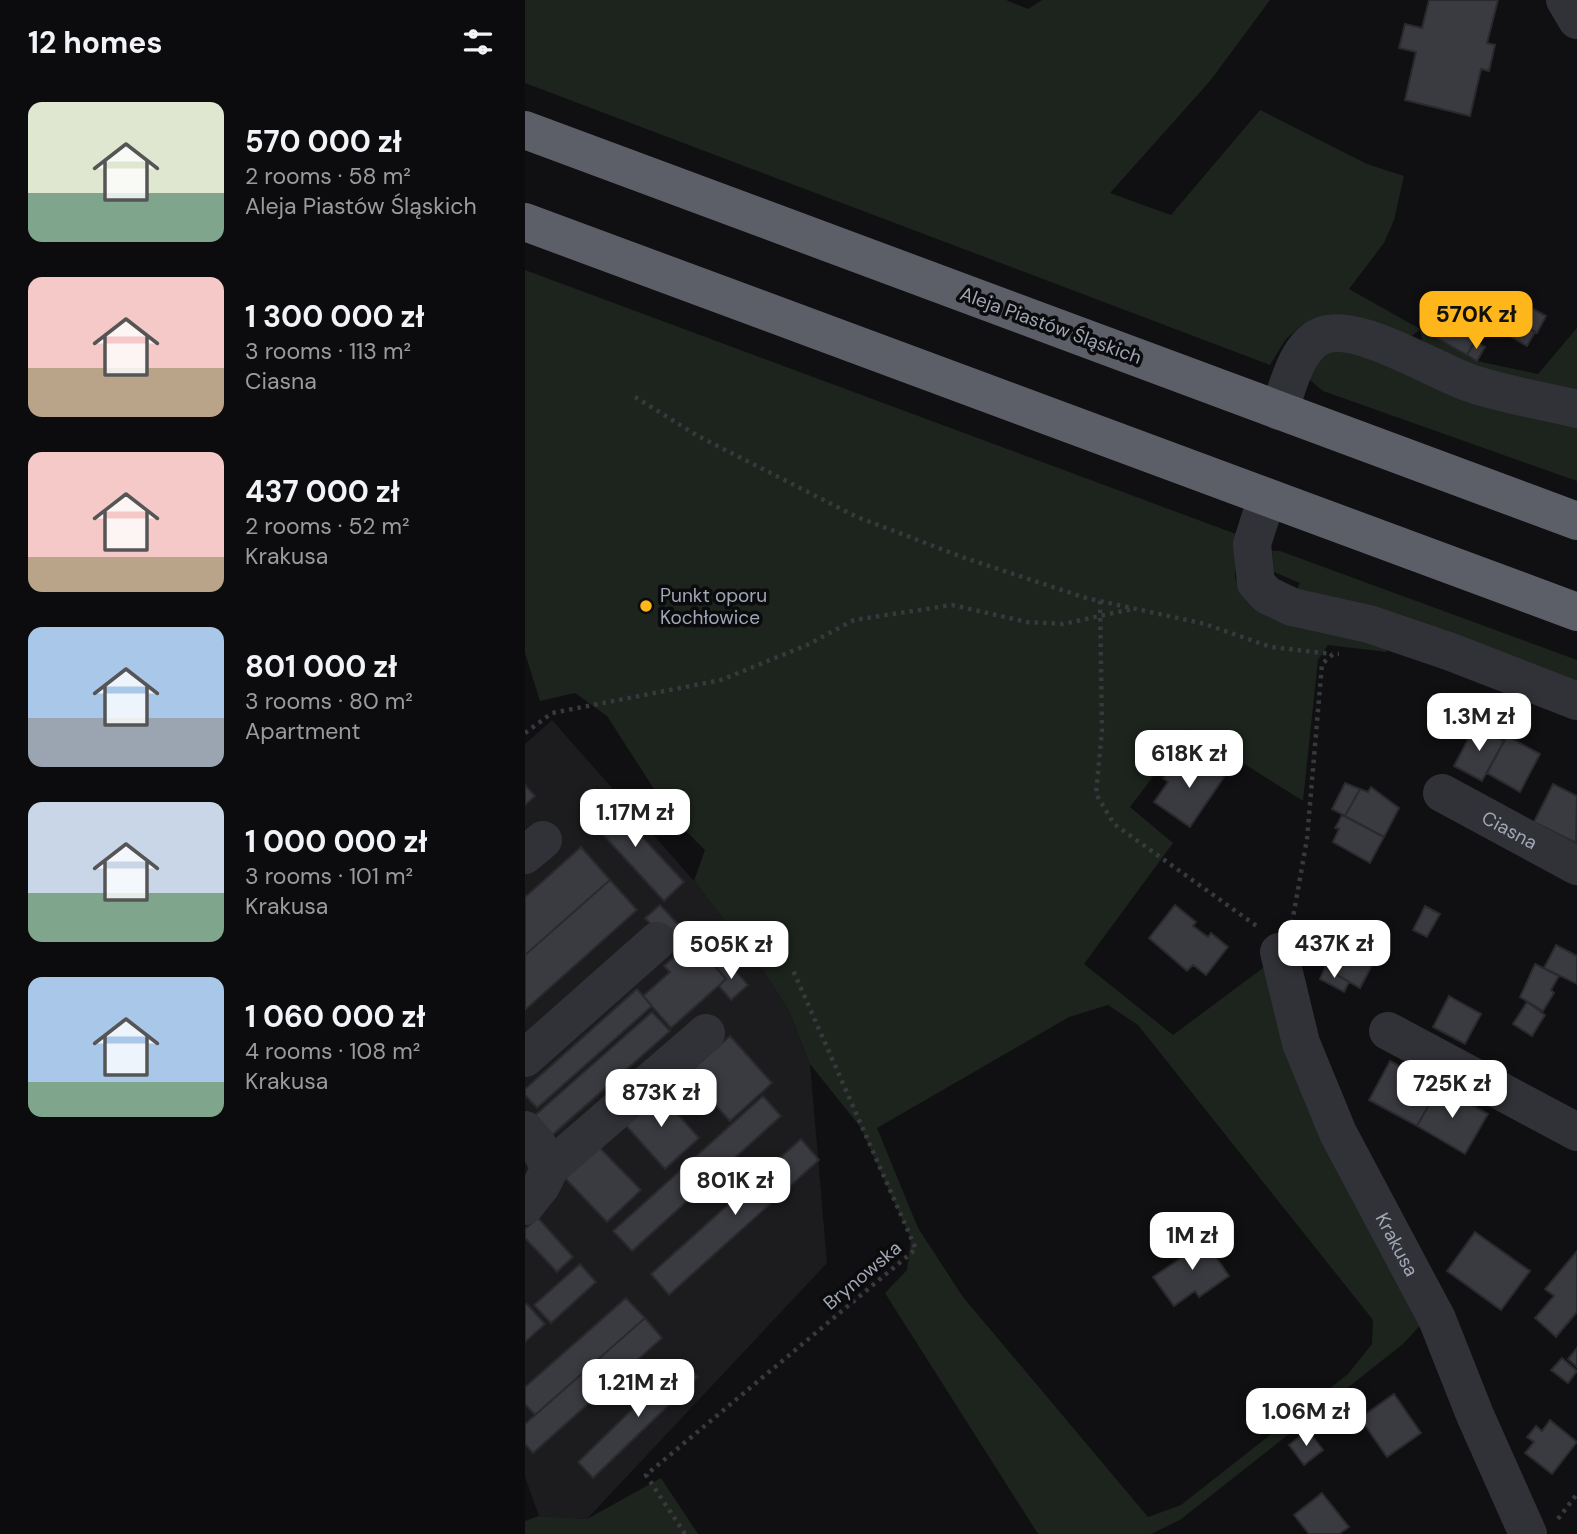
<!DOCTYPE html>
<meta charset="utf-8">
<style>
body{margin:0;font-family:"DM Sans",sans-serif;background:#151517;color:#f1f3f6;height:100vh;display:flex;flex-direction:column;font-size:26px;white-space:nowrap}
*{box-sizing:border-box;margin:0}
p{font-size:23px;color:#9a9b9e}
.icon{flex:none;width:38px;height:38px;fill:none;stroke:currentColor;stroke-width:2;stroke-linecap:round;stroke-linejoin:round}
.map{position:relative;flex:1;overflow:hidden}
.details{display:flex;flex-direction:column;background:#0c0c0e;width:525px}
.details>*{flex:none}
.price{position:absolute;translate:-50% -60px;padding:0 16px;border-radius:14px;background:#fff;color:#222;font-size:23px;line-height:46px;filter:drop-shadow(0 2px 4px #0008)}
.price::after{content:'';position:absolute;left:50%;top:42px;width:21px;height:16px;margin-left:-10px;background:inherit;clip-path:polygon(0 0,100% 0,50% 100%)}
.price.selected{background:#ffb61b;color:#111}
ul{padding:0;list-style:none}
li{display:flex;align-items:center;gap:21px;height:175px;padding:0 28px}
li span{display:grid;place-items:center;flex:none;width:196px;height:140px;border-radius:14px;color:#555}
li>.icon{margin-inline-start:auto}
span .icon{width:84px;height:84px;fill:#fffc;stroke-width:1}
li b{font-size:30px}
h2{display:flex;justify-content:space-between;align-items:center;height:84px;padding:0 28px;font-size:30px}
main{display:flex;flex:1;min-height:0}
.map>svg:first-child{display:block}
.built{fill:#1c1c1f}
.green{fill:#1c241d;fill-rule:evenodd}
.building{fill:#3a3b40;stroke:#2a2a2e;stroke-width:2}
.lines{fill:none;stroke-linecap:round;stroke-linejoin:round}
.path{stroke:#37393e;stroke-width:4.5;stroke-dasharray:3.5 5;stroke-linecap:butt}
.minor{stroke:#313237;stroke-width:38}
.highway{stroke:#5c5f68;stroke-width:38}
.poi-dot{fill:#ffb61b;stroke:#0b0b0d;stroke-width:2.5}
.labels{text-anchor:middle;stroke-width:7;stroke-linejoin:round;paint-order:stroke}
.street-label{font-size:19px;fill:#a0a6b4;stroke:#0b0b0d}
.poi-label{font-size:19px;fill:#a0a6b4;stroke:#0b0b0d;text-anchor:start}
</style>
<main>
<section class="details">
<h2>12 homes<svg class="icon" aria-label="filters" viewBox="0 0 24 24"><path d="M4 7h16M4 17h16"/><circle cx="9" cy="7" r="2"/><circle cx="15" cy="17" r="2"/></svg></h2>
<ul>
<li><span style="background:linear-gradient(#dfe7d0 65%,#7fa58c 0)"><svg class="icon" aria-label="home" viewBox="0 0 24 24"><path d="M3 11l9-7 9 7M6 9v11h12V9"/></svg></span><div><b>570 000 zł</b><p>2 rooms · 58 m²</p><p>Aleja Piastów Śląskich</p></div></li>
<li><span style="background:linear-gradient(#f6c9c9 65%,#b9a48a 0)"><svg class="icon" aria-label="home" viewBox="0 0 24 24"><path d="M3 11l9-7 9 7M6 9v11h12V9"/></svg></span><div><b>1 300 000 zł</b><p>3 rooms · 113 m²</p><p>Ciasna</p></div></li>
<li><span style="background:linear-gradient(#f6c9c9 75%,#b9a48a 0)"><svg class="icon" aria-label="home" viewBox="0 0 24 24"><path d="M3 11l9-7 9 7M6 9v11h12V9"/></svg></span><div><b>437 000 zł</b><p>2 rooms · 52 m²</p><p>Krakusa</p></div></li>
<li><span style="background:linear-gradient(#a9c7e8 65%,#9aa5b1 0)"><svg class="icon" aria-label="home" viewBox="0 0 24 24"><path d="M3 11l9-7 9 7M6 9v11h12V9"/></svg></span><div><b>801 000 zł</b><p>3 rooms · 80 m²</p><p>Apartment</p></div></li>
<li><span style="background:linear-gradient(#c9d6e8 65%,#7fa58c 0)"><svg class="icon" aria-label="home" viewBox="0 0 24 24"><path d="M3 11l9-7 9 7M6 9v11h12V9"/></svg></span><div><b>1 000 000 zł</b><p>3 rooms · 101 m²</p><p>Krakusa</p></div></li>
<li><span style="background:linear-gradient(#a9c7e8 75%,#7fa58c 0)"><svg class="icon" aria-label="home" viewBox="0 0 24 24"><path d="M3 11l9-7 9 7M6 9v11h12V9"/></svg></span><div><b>1 060 000 zł</b><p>4 rooms · 108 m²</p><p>Krakusa</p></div></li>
</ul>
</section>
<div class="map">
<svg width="1052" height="1534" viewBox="0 0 1052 1534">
<rect width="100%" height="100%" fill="#101012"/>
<path class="built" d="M27 720 169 881 237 969 264 1011 285 1064 302 1263 62 1519 14 1516 0 1477V744Z"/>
<path class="green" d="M0 0H481L503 9 517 0H745L685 81 585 193 646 215 735 110 842 164 879 176 869 220 859 243 824 289 952 361 1013 374 1052 328V399L973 380 898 346 895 330 881 340 776 326 761 339 745 365 0 83Z
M0 270 711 534 710 578 717 593 861 642 862 652 803 645 793 660 778 801 664 729 605 807 648 843 559 964 648 1035 742 965 901 1319 878 1344 655 1520 626 1534H513L360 1293 382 1270 386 1239 336 1128 285 1064 264 1011 237 969 169 881 180 850 147 817 82 716 50 693 15 701 0 653ZM583 1005 613 1025 848 1320 847 1344 823 1374 656 1505 623 1517 438 1297 393 1228 352 1128 544 1017Z
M796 345 1052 418V481L798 391 779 375Z
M747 551H755L1052 660V694L769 595 775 583 749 572Z
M136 1478 173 1534H0V1521L14 1516 62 1519Z"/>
<path class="building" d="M904 0H973L962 43 970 45 964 71 956 69 945 116 880 100 891 52 874 48 880 24 897 28Z
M938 292 968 308 942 355 912 338Z
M977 292 1021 316 1012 333 968 308Z
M968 308 1010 332 1002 346 960 322Z
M950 342 960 347 952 361 942 355Z
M950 726 979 741 957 781 929 766Z
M982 736 1015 754 995 792 962 773Z
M666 753 699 777 665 827 629 802 643 782 638 778 645 770 651 774Z
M820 783 835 789 820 816 807 809Z
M1028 784 1052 796 1051 843 1009 822Z
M0 785 10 796 0 805Z
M846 787 874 808 859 837 820 816 835 789 843 792Z
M80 797 159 882 139 901 60 815Z
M817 815 859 837 845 863 808 842 814 829 810 828Z
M56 847 85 880 0 955V897Z
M85 880 112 910 0 1010V955Z
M135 905 174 947 159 961 120 918Z
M650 905 671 922 668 926 683 937 686 933 703 947 681 975 668 965 662 971 624 938Z
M900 906 915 914 902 937 888 930Z
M821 929 839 940 843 932 860 941 835 988 800 968Z
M1031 945 1052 956V984L1019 968Z
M176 951 201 979 146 1028 118 996 145 972 139 966 152 954 161 964Z
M201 960 223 985 206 1000 194 986 201 979 192 968Z
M1010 964 1034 976 1026 990 1029 993 1018 1011 995 997Z
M800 968 824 982 819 992 795 979Z
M112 989 127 1006 12 1108 0 1095V1089Z
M924 996 956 1014 940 1044 908 1027Z
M1002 1002 1020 1015 1007 1036 988 1024Z
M127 1012 145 1031 26 1136 8 1117Z
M205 1036 247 1083 205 1121 162 1074Z
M865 1061 914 1087 892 1126 844 1100Z
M914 1087 963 1114 940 1154 892 1126Z
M131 1090 174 1138 140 1169 97 1121Z
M238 1096 256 1116 107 1251 88 1231Z
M276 1139 294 1160 144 1295 126 1274Z
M71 1144 116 1190 82 1222 38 1176Z
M13 1218 48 1257 32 1272 0 1238V1229Z
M950 1232 1005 1271 976 1310 922 1271Z
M676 1235 704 1276 674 1297 670 1291 649 1306 628 1277 656 1258 652 1252Z
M1052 1251V1312L1031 1337 1010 1318 1029 1296 1020 1289Z
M55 1264 71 1282 26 1323 9 1305Z
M101 1298 120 1318 10 1415 0 1404V1387Z
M2 1304 20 1324 0 1342V1305Z
M120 1318 137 1338 8 1453 0 1444V1424Z
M1052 1348V1367L1043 1359Z
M1037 1358 1052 1371 1043 1383 1026 1370Z
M157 1361 173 1377 68 1478 53 1462Z
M869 1394 896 1433 862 1457 835 1418Z
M1025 1420 1052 1442 1027 1474 1000 1453 1009 1442 1002 1437 1011 1426 1017 1431Z
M783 1430 798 1450 779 1465 764 1445Z
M797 1493 824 1527 814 1534H784L769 1515Z"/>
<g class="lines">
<path class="path" d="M110 397 173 436 332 517 440 558 561 598 680 624 746 647 807 654
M575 601 577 730 571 794 589 824 733 927
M0 733 27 713 196 680 282 645 329 620 427 605 502 622 538 624 607 609
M767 923 782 839 797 664 808 654H814
M1033 1519 1052 1494
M160 1534 121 1475 391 1249 267 968"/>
<g class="minor">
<path d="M1040 0 1052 20"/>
<path d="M754 411C763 388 770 350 794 337 828 318 912 373 948 384 982 395 1018 401 1052 409"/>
<path d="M742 497 727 544 731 583 742 595 767 607 844 624 926 652 1052 701"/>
<path id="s1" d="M917 793 1052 866"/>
<path d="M0 855 18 840"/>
<path id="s2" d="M754 952 776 1043 813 1133 912 1319 950 1415 1003 1534"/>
<path d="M863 1031 1052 1132"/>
<path d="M0 1058 132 941"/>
<path d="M0 1130 12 1144 25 1168 16 1186 0 1206"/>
<path d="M25 1168 181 1033"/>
</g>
<path class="highway" d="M0 130 1052 521
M0 222 1052 612"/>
</g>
<circle class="poi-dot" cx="121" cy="606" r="7"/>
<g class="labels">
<g class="street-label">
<text transform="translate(526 325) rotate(20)" y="7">Aleja Piastów Śląskich</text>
<text dy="7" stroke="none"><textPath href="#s1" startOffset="77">Ciasna</textPath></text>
<text dy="7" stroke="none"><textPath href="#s2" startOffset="317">Krakusa</textPath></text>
<text transform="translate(337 1275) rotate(-40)" y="7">Brynowska</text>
</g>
<g class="poi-label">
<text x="135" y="602">Punkt oporu<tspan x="135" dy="22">Kochłowice</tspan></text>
</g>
</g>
</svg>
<b class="price selected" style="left:951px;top:351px">570K zł</b>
<b class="price" style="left:954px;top:753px">1.3M zł</b>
<b class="price" style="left:664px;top:790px">618K zł</b>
<b class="price" style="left:110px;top:849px">1.17M zł</b>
<b class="price" style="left:809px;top:980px">437K zł</b>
<b class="price" style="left:206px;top:981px">505K zł</b>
<b class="price" style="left:927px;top:1120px">725K zł</b>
<b class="price" style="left:136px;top:1129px">873K zł</b>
<b class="price" style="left:210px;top:1217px">801K zł</b>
<b class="price" style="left:667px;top:1272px">1M zł</b>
<b class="price" style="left:113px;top:1419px">1.21M zł</b>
<b class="price" style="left:781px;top:1448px">1.06M zł</b>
</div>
</main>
